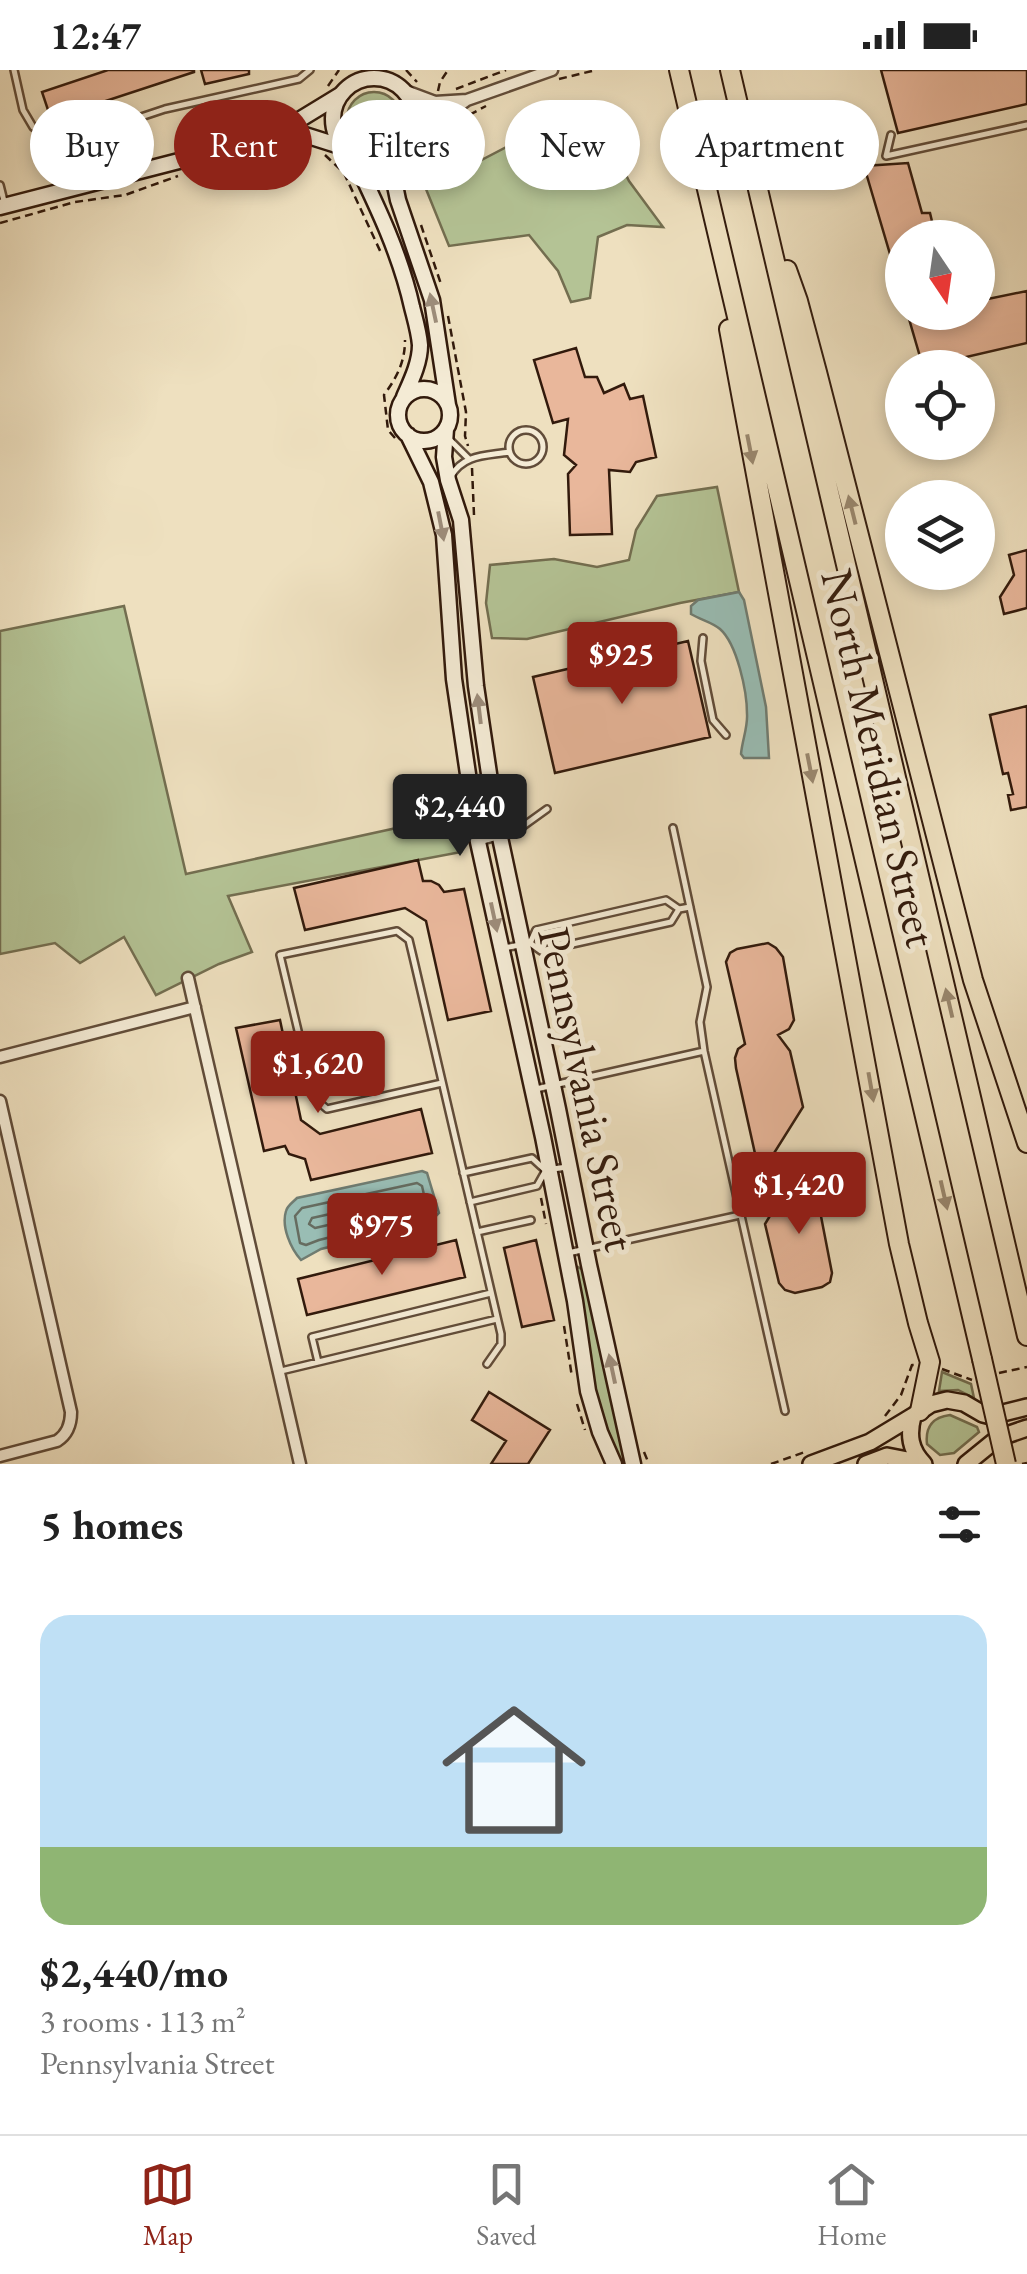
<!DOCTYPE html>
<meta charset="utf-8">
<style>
body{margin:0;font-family:"EB Garamond",serif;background:#f6f6f6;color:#222;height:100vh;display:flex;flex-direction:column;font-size:38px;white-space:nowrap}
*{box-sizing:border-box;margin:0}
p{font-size:32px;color:#767676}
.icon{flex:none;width:55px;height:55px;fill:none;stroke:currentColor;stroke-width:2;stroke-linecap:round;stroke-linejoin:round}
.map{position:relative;height:1394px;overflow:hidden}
.panel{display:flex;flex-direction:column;background:#fff;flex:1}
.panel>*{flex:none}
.hud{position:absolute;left:30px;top:30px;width:968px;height:90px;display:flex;gap:20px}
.needle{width:65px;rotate:167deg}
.tools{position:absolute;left:885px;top:150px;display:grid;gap:20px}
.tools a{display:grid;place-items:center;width:110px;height:110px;border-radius:50%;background:#fff;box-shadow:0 5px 15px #0003;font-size:50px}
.price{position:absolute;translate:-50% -85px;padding:0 22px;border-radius:10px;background:#8f2418;color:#fff;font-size:32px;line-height:65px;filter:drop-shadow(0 2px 5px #0008)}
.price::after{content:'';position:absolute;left:50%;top:60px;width:30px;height:22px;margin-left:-15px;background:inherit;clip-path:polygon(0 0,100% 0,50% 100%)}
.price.active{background:#222;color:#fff}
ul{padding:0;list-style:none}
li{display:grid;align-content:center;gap:20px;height:530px;padding:0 40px}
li+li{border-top:2px solid #e0e0e0}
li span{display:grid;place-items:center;height:310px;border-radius:30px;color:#555}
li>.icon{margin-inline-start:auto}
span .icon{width:180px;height:180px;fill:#fffc;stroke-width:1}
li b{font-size:42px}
h2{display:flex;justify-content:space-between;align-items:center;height:120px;padding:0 40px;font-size:42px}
.chip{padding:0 35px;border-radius:45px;background:#fff;box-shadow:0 5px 15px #0003;font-size:35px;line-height:90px}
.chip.active{background:#8f2418;color:#fff}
.status{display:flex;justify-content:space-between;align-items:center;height:70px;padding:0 50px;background:#fff;direction:ltr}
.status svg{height:28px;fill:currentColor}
.tabs{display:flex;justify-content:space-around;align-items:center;height:140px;border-top:2px solid #e0e0e0;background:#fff;font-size:28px;color:#767676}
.tabs a{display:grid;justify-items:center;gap:5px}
.tabs .active{color:#8f2418}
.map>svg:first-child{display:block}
.green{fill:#b4c395;stroke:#736e50;stroke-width:2.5}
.water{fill:#99bdb4;stroke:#707c71;stroke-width:2.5}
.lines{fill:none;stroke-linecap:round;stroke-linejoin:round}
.shore{stroke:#666c60;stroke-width:2.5}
.building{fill:#e9b79b;stroke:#321a0c;stroke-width:2.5}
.lane-casing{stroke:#614c39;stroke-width:10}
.street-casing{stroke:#614c39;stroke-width:15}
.secondary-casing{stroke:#321a0c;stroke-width:19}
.primary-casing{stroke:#321a0c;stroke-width:20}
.highway-casing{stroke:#321a0c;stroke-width:22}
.path{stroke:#321a0c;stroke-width:2.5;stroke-dasharray:8 5;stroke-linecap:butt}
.lane{stroke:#f4ebd5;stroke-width:5}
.street{stroke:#f4ebd5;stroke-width:10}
.secondary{stroke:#f4ebd5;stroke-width:14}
.primary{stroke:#eee0bf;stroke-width:15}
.highway{stroke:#eee0bf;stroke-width:18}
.highway-bridge-casing{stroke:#321a0c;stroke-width:22;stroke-linecap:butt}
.highway-bridge{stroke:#eee0bf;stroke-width:18}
.oneway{fill:#9d8d7b}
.oneway2{fill:#99876e}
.labels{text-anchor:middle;stroke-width:10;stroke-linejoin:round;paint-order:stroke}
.street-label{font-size:45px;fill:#321a0c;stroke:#f4ebd5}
</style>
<div class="status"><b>12:47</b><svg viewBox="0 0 49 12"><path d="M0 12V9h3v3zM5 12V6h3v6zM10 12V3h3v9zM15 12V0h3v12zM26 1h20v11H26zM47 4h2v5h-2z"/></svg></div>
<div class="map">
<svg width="1027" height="1394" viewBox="0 0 1027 1394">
<rect width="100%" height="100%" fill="#eee0bf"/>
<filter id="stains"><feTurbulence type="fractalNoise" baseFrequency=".002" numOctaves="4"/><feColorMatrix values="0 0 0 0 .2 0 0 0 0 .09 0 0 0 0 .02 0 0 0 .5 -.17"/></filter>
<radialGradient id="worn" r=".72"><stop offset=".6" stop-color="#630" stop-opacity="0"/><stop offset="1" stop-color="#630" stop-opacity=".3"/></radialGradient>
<path class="green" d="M347 49a27 27 0 1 1 54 0a27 27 0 1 1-54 0Z
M597 47 629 111 663 157 627 155 598 167 590 228 571 232 558 201 529 165 449 176 426 119 518 71Z
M717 417 739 522 680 533 527 569 492 568 486 533 490 495 554 489 597 497 629 490 636 460 657 426Z
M124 536 186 804 401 757 449 739 457 741 461 782 228 826 252 882 219 894 156 925 124 867 80 893 55 873 0 884V561Z
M578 1197 583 1200 625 1394H622C611 1370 601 1345 595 1319 587 1279 584 1239 576 1200Z
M942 1302 971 1314 974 1328 958 1320 939 1321Z
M950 1345 977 1357 979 1362 954 1383 940 1385 927 1374C925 1357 933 1347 950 1345Z"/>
<path class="water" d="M739 522 744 530 766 637 769 688H744L741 684C742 671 748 657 747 644 747 621 737 574 720 559 712 552 701 550 691 544V536L698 530Z
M422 1101 427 1103 439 1143 429 1153 321 1179 301 1190C291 1179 281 1157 286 1141 287 1136 293 1132 297 1128Z"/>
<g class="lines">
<path class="shore" d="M417 1113 422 1116 427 1138 424 1144 319 1170 306 1175 300 1173 295 1146 302 1138Z
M371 1135 375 1140 372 1145 315 1158 309 1154 312 1148Z"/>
</g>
<path class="building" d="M108 0H194V2L51 49 42 22Z
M201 0H249V4L205 14Z
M881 0H1027V34L898 63Z
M908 93 922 143H930L936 168H902V218H900L864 96Z
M1027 221V273L923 297 907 242H978V231Z
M576 278 585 307H597L604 323 624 314 630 329 643 326 656 387 636 392 630 402 609 400 612 464 570 465 568 404 576 395 564 385 568 349 553 353 534 290Z
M1027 480V538L1004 544 1000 527 1014 505 1009 485Z
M688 571 710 667 555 703 533 607Z
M1027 636V737L1011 740 1008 725 1013 724 1008 703 1003 704 990 645Z
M418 790 423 811H431L439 815 444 822 464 819 491 941 448 950 426 851 405 838 305 860 294 818Z
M768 873 776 878 783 887 794 950 789 959 778 965 790 981 803 1037 771 1088 760 1092 756 1088 736 998 735 988 738 979 745 974 726 892 730 883 737 879Z
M280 950 301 1050 320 1064 421 1039 432 1083 311 1110 305 1089 289 1084 285 1076 264 1081 236 958Z
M804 1097 810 1100 813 1105 832 1203 830 1212 822 1217 795 1223 785 1220 779 1213 765 1154 797 1101Z
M456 1170 465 1207 307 1245 298 1209Z
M536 1170 554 1250 522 1257 504 1178Z
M489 1322 550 1360 528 1394H491L506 1371 472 1350Z"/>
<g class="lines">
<defs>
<path id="lane" d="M14 0 23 40 33 57 45 65 58 68 87 65 165 39 299 9 310 0
M891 65 886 86 1027 55
M0 115 4 131
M509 377a17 17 0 1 1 34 0a17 17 0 1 1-34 0Z
M449 369 468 388
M451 406C464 384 486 386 509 382
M703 568 701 591 713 650 726 665
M673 758 707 917 700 952 704 981 785 1341
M479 772 515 762 547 739
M530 873 536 860 666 830 679 839
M504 878 530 873 541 881 671 852 679 839 690 837
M442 1013 327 1039 314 1028 280 885 397 861 409 870 414 891 501 1264V1274L487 1294
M536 1019 704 981
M463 1103 532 1088 544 1099
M470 1132 537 1116 546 1100 567 1097
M477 1162 531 1150
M568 1183 740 1145
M318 1292 312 1267 491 1223
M281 1301 497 1249"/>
<path id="street" d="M403 20 435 32 467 30 552 0
M407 74 467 30
M188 908 300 1394
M0 987 195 937
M0 1031 71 1342C71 1354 68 1364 57 1371L0 1386"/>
<path id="secondary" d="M333 49a41 41 0 1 1 82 0a41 41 0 1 1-82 0Z
M262 66 299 50 340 25
M398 82 392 101 398 130 432 230 448 335
M352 84C376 134 400 183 412 237 415 249 419 262 420 275 420 293 411 311 404 327
M0 137 245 74 271 72 305 65 343 77
M398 345a26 26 0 1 1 52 0a26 26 0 1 1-52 0Z
M446 359 444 387 448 410 461 450 476 616 495 744 558 1039 589 1195 633 1394
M408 365 431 412 444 465 454 609 478 772 543 1067 575 1231 588 1321 600 1362 614 1394"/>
<path id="primary" d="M811 1394 870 1372 913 1346
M866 1394 887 1386 923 1393
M924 1394C910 1380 908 1365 913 1346L931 1334 947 1330 964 1333 983 1344 991 1346 1027 1337
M966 1394 998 1368 1027 1358"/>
<path id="highway" d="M679 0 982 1289
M730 0 1027 1266
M787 200 798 231 817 302 973 910 1027 1073
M729 259 899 1174 918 1253 930 1292 920 1341"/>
</defs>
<use href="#lane" class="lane-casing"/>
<use href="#street" class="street-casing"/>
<use href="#secondary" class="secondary-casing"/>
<use href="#primary" class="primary-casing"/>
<use href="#highway" class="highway-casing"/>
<path class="path" d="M406 0 417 12
M559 9 596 0
M328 16 339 0
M456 19 506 0
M438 21 440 12 448 0
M458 51 486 36
M325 85 344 103 382 185
M219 95 260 87
M408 105 415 89 436 68
M0 153 75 132 125 125 178 106
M421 155 441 214
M448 246 466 342 465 366 468 376
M395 368 388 360 384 325C397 307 405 292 405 270
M472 398 474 445
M541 1128 546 1154
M564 1256 572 1307
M942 1299 972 1310
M999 1303 1027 1297
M577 1334 585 1360
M885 1346 901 1325 912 1295H915
M644 1382 649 1394
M771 1394 805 1382
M1022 1394 1027 1393"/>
<use href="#lane" class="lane"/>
<use href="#street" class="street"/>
<use href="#secondary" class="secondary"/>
<use href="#primary" class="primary"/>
<use href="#highway" class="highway"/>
<defs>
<path id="highway-bridge" d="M982 1289 1006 1394"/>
</defs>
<use href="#highway-bridge" class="highway-bridge-casing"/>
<use href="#highway-bridge" class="highway-bridge"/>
</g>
<defs><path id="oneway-solid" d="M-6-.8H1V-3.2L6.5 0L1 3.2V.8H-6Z" transform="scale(2.5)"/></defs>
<g class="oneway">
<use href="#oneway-solid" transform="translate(433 238) rotate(-102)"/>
<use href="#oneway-solid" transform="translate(441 456) rotate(79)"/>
<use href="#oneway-solid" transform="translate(479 639) rotate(-97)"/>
<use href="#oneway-solid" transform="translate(494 847) rotate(78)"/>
<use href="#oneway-solid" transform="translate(612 1299) rotate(-102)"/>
</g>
<g class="oneway2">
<use href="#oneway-solid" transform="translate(750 379) rotate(79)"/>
<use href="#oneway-solid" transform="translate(852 440) rotate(-104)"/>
<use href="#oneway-solid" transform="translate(810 698) rotate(79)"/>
<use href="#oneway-solid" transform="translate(949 933) rotate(-103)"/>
<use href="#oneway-solid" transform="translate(871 1017) rotate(80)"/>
<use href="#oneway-solid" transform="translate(944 1125) rotate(77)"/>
</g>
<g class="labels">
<g class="street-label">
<text transform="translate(880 688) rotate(77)" y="16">North Meridian Street</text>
<text transform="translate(588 1019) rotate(78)" y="16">Pennsylvania Street</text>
</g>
</g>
<rect width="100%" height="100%" filter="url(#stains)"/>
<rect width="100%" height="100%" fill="url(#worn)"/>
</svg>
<div class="tools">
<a><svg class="needle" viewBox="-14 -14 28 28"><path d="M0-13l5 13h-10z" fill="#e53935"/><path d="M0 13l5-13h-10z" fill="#767676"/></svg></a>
<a><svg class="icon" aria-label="locate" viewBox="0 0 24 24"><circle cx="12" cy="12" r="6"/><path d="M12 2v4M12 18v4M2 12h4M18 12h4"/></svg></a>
<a><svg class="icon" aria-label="layers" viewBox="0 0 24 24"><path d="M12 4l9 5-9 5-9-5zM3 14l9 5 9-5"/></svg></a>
</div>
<b class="price" style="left:622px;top:637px">$925</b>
<b class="price active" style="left:460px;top:789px">$2,440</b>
<b class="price" style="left:318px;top:1046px">$1,620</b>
<b class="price" style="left:799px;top:1167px">$1,420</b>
<b class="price" style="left:382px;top:1208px">$975</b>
<div class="hud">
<a class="chip">Buy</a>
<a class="chip active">Rent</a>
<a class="chip">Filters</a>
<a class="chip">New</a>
<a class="chip">Apartment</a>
</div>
</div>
<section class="panel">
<h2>5 homes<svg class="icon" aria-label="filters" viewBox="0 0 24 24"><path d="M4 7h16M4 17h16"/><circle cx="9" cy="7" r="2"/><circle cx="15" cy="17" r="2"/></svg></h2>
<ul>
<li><span style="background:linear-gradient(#bfe0f5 75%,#8fb573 0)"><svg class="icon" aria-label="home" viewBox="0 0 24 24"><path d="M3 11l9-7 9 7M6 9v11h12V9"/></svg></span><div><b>$2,440/mo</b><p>3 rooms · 113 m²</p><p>Pennsylvania Street</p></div></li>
</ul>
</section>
<nav class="tabs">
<a class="active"><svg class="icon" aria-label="map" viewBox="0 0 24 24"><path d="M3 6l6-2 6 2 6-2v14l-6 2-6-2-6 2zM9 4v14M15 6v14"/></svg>Map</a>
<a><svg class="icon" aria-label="saved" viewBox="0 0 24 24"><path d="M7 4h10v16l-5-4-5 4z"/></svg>Saved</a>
<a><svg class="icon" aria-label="home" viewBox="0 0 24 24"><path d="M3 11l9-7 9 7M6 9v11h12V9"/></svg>Home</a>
</nav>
